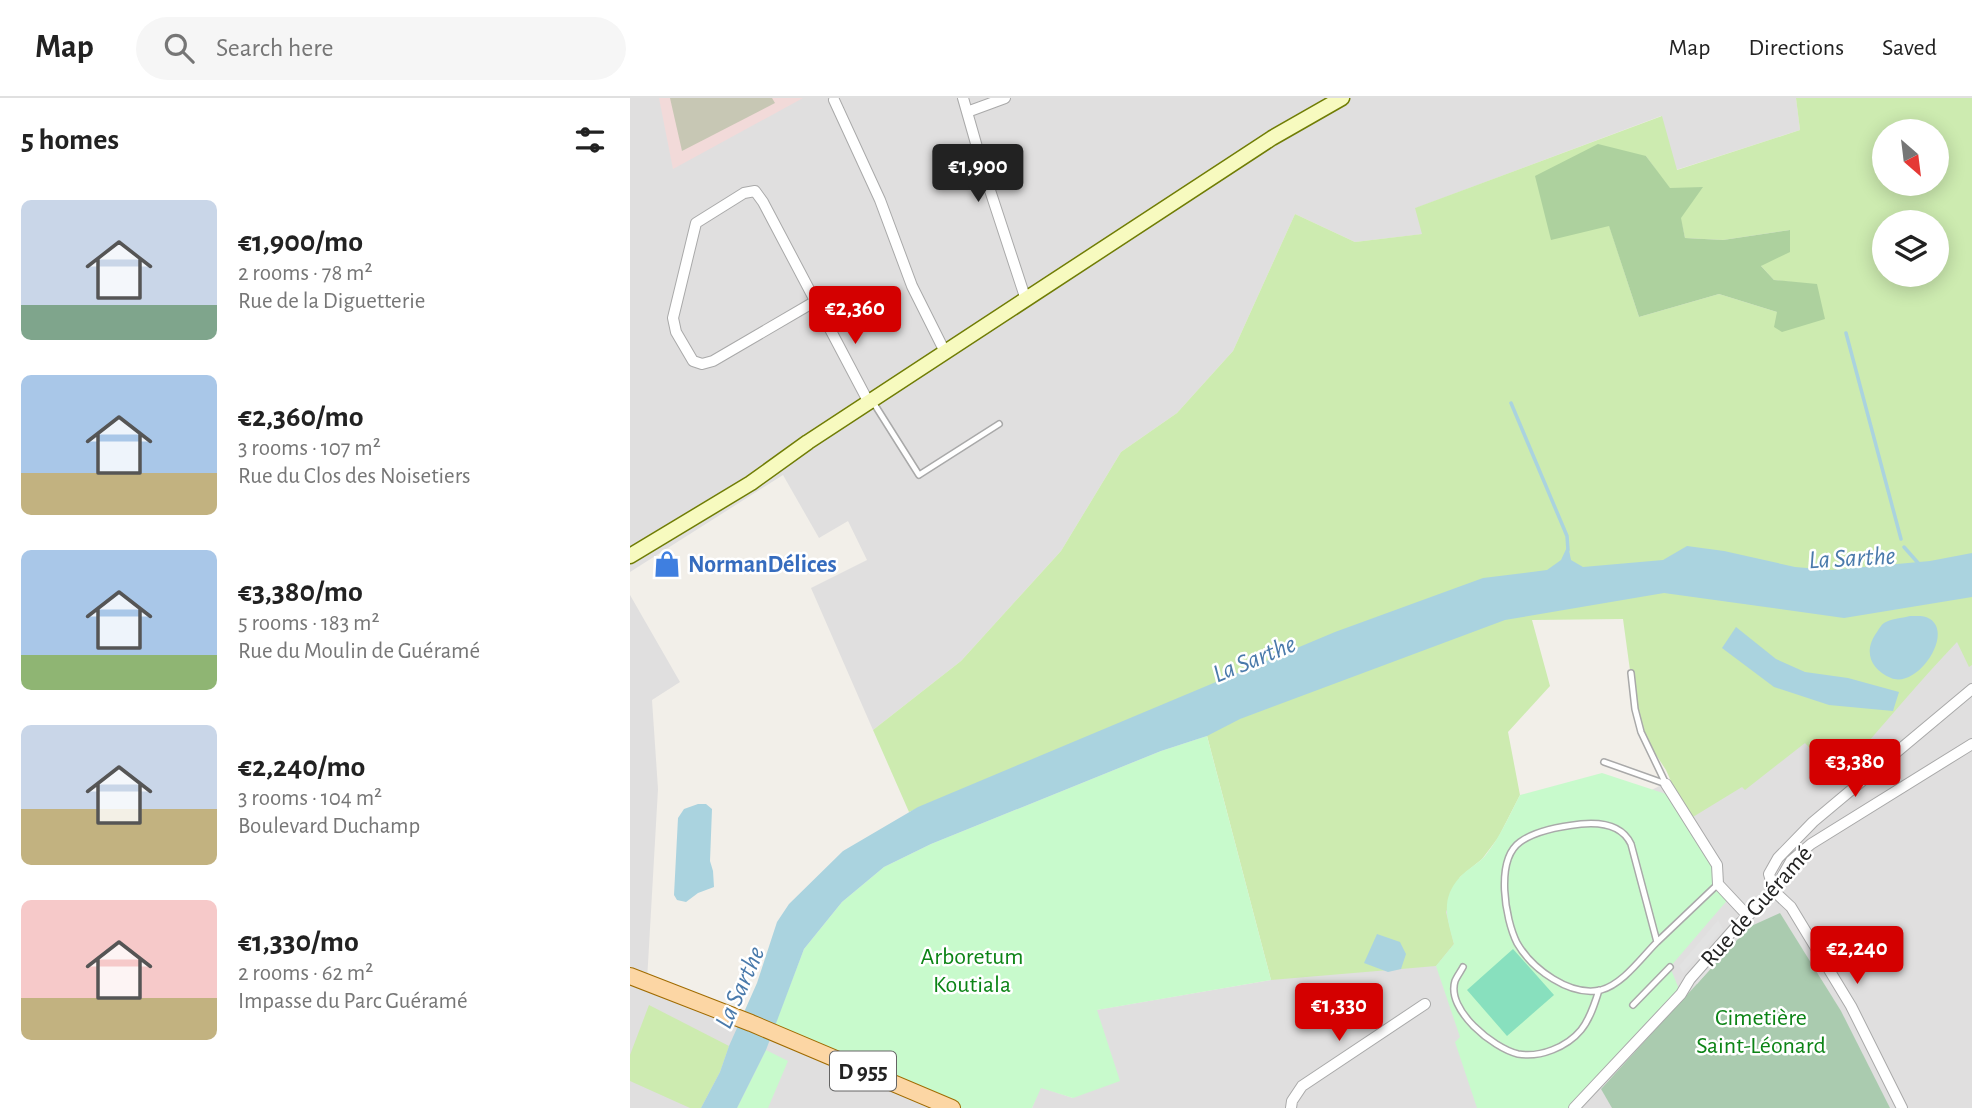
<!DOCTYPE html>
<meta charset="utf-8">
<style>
body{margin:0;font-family:"Alegreya Sans",sans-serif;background:#f6f6f6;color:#222;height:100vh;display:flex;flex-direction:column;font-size:26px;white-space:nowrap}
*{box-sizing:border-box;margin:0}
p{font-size:23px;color:#767676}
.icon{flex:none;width:38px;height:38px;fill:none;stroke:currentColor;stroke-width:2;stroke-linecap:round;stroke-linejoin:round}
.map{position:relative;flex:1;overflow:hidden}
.details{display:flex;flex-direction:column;background:#fff;width:630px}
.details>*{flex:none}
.needle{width:46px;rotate:152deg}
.tools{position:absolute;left:1242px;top:21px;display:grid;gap:14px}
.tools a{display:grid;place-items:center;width:77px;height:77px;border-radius:50%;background:#fff;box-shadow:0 4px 18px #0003;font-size:35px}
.price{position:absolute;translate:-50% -60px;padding:0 16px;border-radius:7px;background:#d40000;color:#fff;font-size:23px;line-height:46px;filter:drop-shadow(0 2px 4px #0008)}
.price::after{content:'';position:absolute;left:50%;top:42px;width:21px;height:16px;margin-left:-10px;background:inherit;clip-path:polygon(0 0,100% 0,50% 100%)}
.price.active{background:#222;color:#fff}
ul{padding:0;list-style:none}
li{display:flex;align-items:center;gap:21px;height:175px;padding:0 21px}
li span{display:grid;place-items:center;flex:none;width:196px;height:140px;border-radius:10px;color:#555}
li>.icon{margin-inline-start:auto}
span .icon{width:84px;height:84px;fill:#fffc;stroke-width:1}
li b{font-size:30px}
h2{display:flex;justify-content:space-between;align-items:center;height:84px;padding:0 21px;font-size:30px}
header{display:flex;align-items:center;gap:42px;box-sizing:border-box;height:98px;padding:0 35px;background:#fff;border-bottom:2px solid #e0e0e0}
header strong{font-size:33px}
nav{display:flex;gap:38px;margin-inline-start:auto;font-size:24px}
.search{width:490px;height:63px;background:#f6f6f6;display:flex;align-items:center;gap:18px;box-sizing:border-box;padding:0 24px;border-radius:38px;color:#767676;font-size:26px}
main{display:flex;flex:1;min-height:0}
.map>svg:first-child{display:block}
.residential{fill:#e0dfdf}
.commercial{fill:#f2dad9}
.construction{fill:#c7c7b4}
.grass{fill:#cdebb0;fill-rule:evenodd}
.forest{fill:#add19e}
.cemetery{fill:#aacbaf}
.park{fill:#c8facc}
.pitch{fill:#88e0be}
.parking{fill:#e2e2e2}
.water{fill:#aad3df}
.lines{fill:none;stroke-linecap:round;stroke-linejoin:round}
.stream{stroke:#aad3df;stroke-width:3.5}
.lane-casing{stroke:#a9a9a9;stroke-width:8}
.street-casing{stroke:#a9a9a9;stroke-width:12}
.secondary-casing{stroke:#707d05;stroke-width:17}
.primary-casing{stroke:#a06b00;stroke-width:18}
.lane{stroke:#fff;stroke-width:5}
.street{stroke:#fff;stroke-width:10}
.secondary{stroke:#f7fabf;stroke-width:14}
.primary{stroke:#fcd6a4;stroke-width:16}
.labels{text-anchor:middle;stroke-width:5;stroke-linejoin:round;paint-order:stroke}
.shield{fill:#fff;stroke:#646464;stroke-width:2}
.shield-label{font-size:23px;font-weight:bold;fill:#222}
.shop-label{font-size:24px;font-weight:bold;fill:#366cbe;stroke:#fff;text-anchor:start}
.street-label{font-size:24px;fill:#222;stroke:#fff}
.park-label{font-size:24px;fill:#0c8416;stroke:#fff}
.water-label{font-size:26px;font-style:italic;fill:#4a7aab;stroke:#fff}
</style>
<header>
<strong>Map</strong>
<div class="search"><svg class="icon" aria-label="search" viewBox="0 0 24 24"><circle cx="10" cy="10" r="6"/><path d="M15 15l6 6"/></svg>Search here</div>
<nav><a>Map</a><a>Directions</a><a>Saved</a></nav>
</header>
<main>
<section class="details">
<h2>5 homes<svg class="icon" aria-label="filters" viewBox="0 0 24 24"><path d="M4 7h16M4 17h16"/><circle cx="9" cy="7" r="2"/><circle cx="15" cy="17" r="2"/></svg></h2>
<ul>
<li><span style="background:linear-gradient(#c9d6e8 75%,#7fa58c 0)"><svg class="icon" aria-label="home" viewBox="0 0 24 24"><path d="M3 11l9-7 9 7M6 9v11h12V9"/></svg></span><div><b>€1,900/mo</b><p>2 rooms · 78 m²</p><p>Rue de la Diguetterie</p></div></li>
<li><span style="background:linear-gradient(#a9c7e8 70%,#c2b280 0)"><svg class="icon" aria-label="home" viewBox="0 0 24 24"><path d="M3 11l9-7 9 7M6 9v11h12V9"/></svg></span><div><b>€2,360/mo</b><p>3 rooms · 107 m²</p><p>Rue du Clos des Noisetiers</p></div></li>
<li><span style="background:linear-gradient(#a9c7e8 75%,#8fb573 0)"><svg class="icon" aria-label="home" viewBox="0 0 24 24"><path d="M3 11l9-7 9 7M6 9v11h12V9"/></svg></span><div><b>€3,380/mo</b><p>5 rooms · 183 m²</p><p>Rue du Moulin de Guéramé</p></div></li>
<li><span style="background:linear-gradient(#c9d6e8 60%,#c2b280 0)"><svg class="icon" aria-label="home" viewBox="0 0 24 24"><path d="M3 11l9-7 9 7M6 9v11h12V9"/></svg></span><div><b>€2,240/mo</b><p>3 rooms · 104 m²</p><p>Boulevard Duchamp</p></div></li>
<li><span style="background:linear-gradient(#f6c9c9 70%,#c2b280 0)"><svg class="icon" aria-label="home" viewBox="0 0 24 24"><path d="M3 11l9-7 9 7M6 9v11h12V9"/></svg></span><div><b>€1,330/mo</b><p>2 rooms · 62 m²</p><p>Impasse du Parc Guéramé</p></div></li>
</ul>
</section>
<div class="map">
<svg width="1342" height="1010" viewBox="0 0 1342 1010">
<rect width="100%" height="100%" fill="#f2efe9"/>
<path class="residential" d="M0 0H1166L1170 32 1046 72 1031 18 786 110 793 136 725 144 665 116 603 253 547 315 491 354 431 453 331 563 243 632 181 490 237 462 218 423 189 440 153 377 0 474Z
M0 497 50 584 22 602 28 691 17 883 328 1010H0Z
M1342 532V1010H402L410 989 443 1000 466 912 641 882Z"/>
<path class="commercial" d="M29 0H173L43 71Z"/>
<path class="construction" d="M40 0H142L145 5 52 53Z"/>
<path class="grass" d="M1166 0H1342V567L1339 569 1327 544C1285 588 1248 634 1207 679L1175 645 1115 692 1112 689 1058 722 1036 672 1011 634 1005 609 993 521 902 522 920 588 878 634 890 697 868 740 852 761 830 779 816 814 824 846 806 868 641 882 570 611 567 593 279 714 243 632 331 563 431 453 491 354 547 315 603 253 665 116 725 144 792 136 785 110 1032 18 1047 72 1170 32ZM1255 33H1307V86H1255ZM1016 58C1037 87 1048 104 1055 140L1093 142 1160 132 1131 168 1144 182 1187 187 1147 214 1089 196 1009 219 979 127ZM1255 124H1307V177H1255Z
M19 907 99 948 90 974 71 1010H60L0 983V957Z"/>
<path class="forest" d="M968 46 1016 58 1040 90 1073 89 1051 120 1055 140 1093 142 1160 132V154L1131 168 1144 182 1187 186 1195 221 1152 234 1144 229 1147 214 1089 196 1009 219 979 128 921 142 905 78Z"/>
<path class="cemetery" d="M1150 815 1211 913 1260 1010H982L971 991 1119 829Z"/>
<path class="park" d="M577 638 641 882 467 912 490 983 443 1000 411 990 402 1010H331L142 934 174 851 212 804 254 769 301 746 531 653Z
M972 675 1036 696 1087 767 1088 786 1100 799 1040 869 1051 896 944 1010H847L825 944 830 939 806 868 824 846C817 820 810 801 830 779 837 771 848 766 855 758 870 739 879 718 890 697Z
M136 952 158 963 138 1010H107Z"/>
<path class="pitch" d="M883 851 924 897 877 938 837 892Z"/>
<path class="parking" d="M1088 822 1093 831 1053 875 1049 868Z
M1105 837 1108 839 1067 886 1065 883Z"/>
<path class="water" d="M938 447 941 462 953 469 1033 462 1057 448 1094 453 1165 469 1201 472 1300 463 1342 455V499L1214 520 1034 495 875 522 610 621 577 638 531 653 301 746 254 769 212 804 174 851 136 952 107 1010H71L90 974 99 948 127 885 147 824 159 806 213 753 288 709 705 534 853 480 917 472 931 462Z
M1280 518C1286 518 1295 517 1300 521 1324 536 1287 591 1261 580 1240 571 1233 553 1247 534 1249 531 1251 527 1254 525 1260 521 1272 520 1280 518Z
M1106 529 1146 561 1175 574 1218 580 1269 594 1263 613 1199 607 1144 589 1092 550Z
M68 706H76L82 711 80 763 83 773 84 789 68 795 56 804 47 802 44 797 48 720 54 711Z
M747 836 770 844 776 856 771 871 758 874 734 865Z"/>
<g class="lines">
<path class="stream" d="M1216 235 1271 441
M881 305 937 438 938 452
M1274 449 1289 466"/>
<defs>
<path id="lane" d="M243 304 289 377 369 326
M1001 575 1005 611 1011 634 1036 686
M974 664 1036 686
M1027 844C1011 860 993 886 971 892 940 899 902 871 887 845 875 821 865 762 890 744 905 733 933 728 951 726 972 724 992 727 1001 746L1027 844 1088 786
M833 869C831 873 827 878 825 883 816 912 863 950 888 956 910 960 937 949 951 932 960 921 965 905 969 892
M1003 907 1040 869"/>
<path id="street" d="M333 0 355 77 396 202
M204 2 250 102 282 188 315 254
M337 14 375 0
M184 204 83 263 72 266 63 263 46 234 43 220 66 125 114 95 125 93 133 104 239 305
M1036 686 1087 767 1088 786 1117 817
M661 1010 662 1003 672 988 795 906
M944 1010 1051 896 1060 881 1105 830 1144 793 1161 763 1181 746 1342 646
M1272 1010 1221 908 1161 809 1144 793 1139 776 1148 760 1183 724 1342 591"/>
<path id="secondary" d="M0 458 121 385 178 344 642 40 712 0"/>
<path id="primary" d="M0 878 121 925 322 1010"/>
</defs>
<use href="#lane" class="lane-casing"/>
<use href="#street" class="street-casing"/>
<use href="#secondary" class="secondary-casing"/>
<use href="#primary" class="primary-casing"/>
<use href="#lane" class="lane"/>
<use href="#street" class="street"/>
<use href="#secondary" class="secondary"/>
<use href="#primary" class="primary"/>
</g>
<defs>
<symbol id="shop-bare" viewBox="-9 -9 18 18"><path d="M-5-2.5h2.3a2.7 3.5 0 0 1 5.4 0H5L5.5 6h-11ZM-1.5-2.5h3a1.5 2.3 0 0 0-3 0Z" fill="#3f7fe0" stroke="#fff" stroke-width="2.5" paint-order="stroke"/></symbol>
</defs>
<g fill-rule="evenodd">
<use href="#shop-bare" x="18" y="447" width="38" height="38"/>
</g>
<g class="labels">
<rect class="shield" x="200" y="953.5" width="66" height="39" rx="5"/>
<g class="shield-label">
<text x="233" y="981">D 955</text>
</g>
<g class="shop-label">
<text x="58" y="474">NormanDélices</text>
</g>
<g class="street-label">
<text transform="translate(1126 808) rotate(-48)" y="8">Rue de Guéramé</text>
</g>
<g class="park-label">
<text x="342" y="866">Arboretum<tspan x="342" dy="28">Koutiala</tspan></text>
<text x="1131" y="927">Cimetière<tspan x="1131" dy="28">Saint-Léonard</tspan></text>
</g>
<g class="water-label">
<text transform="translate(1222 459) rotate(-3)" y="9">La Sarthe</text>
<text transform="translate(624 560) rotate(-22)" y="9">La Sarthe</text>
<text transform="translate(109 889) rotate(-66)" y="9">La Sarthe</text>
</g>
</g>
</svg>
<div class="tools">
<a><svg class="needle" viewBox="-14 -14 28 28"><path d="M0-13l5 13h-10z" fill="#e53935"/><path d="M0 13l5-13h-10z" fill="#767676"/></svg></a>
<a><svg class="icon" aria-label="layers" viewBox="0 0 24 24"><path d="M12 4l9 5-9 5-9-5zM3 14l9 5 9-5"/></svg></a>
</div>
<b class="price active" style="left:348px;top:106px">€1,900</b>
<b class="price" style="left:225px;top:248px">€2,360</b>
<b class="price" style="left:1225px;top:701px">€3,380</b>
<b class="price" style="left:1227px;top:888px">€2,240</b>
<b class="price" style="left:709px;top:945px">€1,330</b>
</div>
</main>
